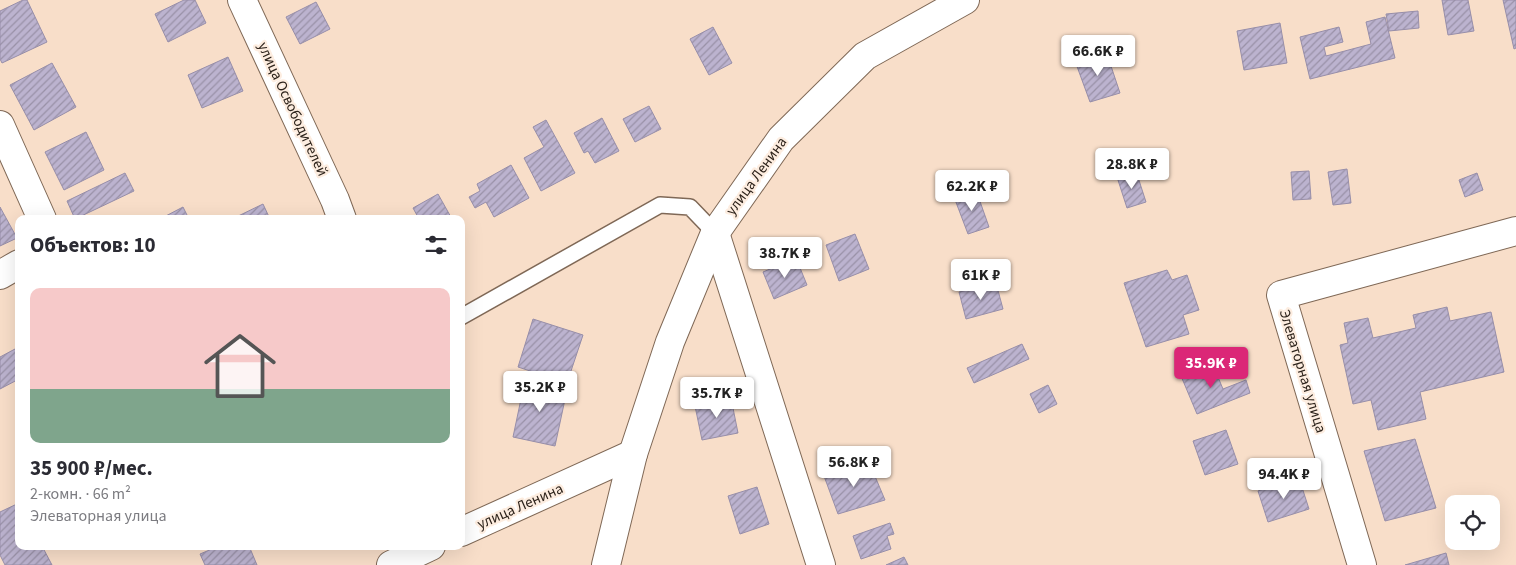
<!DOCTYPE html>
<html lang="ru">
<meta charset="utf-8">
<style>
body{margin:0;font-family:"Source Sans 3",sans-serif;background:#f2f2f3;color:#2b2b33;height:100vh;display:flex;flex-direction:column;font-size:19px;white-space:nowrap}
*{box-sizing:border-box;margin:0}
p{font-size:16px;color:#7c7c81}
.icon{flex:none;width:28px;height:28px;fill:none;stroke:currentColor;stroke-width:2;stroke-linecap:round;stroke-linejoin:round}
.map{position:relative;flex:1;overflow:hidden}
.panel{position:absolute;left:15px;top:215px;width:450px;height:335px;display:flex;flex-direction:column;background:#fff;border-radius:10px;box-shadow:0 5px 20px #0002}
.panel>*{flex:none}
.fabs{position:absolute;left:1445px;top:495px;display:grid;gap:10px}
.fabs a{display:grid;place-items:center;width:55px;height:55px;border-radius:10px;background:#fff;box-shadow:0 5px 20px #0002;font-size:25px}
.price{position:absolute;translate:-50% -42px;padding:0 11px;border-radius:5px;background:#fff;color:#222;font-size:16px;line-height:32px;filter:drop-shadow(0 1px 2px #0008)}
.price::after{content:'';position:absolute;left:50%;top:30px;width:15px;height:11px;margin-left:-8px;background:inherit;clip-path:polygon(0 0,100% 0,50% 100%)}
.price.active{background:#db2777;color:#fff}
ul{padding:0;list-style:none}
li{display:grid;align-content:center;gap:10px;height:265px;padding:0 15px}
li+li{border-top:1px solid #e1e1e2}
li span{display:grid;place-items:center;height:155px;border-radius:10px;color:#555}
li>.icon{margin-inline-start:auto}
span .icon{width:90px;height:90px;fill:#fffc;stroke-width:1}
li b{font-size:21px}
h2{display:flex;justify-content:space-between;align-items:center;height:60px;padding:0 15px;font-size:21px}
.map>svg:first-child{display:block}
.building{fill:url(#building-hatch);stroke:#978ea9}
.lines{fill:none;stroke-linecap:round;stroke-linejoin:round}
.lane-casing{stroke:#7f6856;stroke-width:18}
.street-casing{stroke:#7f6856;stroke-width:30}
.secondary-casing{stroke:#7f6856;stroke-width:30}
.lane{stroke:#fff;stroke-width:15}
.street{stroke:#fff;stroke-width:28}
.secondary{stroke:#fff;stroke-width:28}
.labels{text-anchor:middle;stroke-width:4.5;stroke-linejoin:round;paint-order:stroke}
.street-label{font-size:15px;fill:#2d231b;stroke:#fdede0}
</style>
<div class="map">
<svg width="1516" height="565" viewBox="0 0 1516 565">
<defs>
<pattern id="building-hatch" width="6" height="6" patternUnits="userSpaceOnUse" patternTransform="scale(1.25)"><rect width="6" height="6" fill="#bcb3cf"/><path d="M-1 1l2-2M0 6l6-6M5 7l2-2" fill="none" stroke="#9991a7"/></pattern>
</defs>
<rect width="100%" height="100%" fill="#f8dec9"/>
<path class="building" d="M23 0H27L47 42 2 63 0 59V11Z
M184 0H195L206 23 168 42 155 14Z
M1442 0H1468L1474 31 1448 35Z
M1503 0H1516V48L1514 49Z
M316 2 330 29 300 44 286 17Z
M1418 11 1419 28 1389 31 1386 14Z
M1385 17 1395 58 1310 79 1300 37 1339 27 1343 42 1324 47 1326 56 1371 44 1366 22Z
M1280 23 1287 63 1244 70 1237 31Z
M713 27 732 63 709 75 690 39Z
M1106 51 1120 93 1090 102 1075 61Z
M228 57 243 91 202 108 188 75Z
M52 63 76 107 34 130 10 85Z
M649 106 661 129 635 142 623 119Z
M602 118 619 151 595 163 588 151 584 153 574 133Z
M546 120 575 173 541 191 524 158 544 147 533 127Z
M86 132 104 170 64 190 45 152Z
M511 165 529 198 494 217 486 202 475 208 469 197 480 191 477 184Z
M1347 169 1351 203 1333 205 1328 172Z
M1136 171 1146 202 1127 208 1117 177Z
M1309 171 1311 199 1293 200 1291 172Z
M125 173 134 191 75 219 67 201Z
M1477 173 1483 190 1465 197 1459 180Z
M976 190 989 227 968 234 954 197Z
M438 194 452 219H419L413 208Z
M263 204 270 219H232Z
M0 207 17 238 0 246Z
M183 207 189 219H160Z
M855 234 869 269 839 281 826 245Z
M796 258 807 285 774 299 763 272Z
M1167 270 1172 280 1187 275 1199 310 1183 315 1189 334 1146 347 1124 283Z
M996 283 1003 309 966 319 959 292Z
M1447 307 1450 321 1491 312 1504 372 1420 392 1426 419 1378 430 1371 400 1353 404 1340 345 1348 343 1344 323 1368 318 1373 338 1416 328 1413 315Z
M533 319 583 335 567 383 518 367Z
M1022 344 1029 359 974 383 967 368Z
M15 349 19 356V379L0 389V357Z
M1212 363 1223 389 1246 380 1250 393 1197 414 1181 376Z
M525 380 567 390 555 446 513 437Z
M1048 385 1057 404 1039 413 1030 394Z
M731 398 738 433 702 440 695 406Z
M1226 430 1238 464 1205 475 1193 441Z
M1415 439 1436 508 1385 521 1364 451Z
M869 462 885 500 838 514 824 476Z
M1299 478 1309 509 1268 522 1258 491Z
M757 487 769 524 740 534 728 496Z
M19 503V546H42L52 565H5L0 555V512Z
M890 523 894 534 887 536 891 549 861 559 853 536Z
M219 546H249L257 565H205L200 554Z
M1446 553 1449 565H1405Z
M904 557 908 565H886Z"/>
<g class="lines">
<defs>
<path id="lane" d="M461 317 660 205 690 207 715 233"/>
<path id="street" d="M242 0 335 200 342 219
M0 125 42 219
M715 233 821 565
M0 275 19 264
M461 532 633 454
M391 565 431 546
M1362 565 1281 295 1516 231"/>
<path id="secondary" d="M606 565 633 454 670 342 715 233 781 139 865 56 965 0"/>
</defs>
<use href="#lane" class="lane-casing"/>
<use href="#street" class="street-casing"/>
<use href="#secondary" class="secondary-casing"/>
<use href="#lane" class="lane"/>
<use href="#street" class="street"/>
<use href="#secondary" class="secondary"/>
</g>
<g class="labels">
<g class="street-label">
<text transform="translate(293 109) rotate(65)" y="5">улица Освободителей</text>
<text transform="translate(756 176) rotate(-54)" y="5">улица Ленина</text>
<text transform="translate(1303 371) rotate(73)" y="5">Элеваторная улица</text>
<text transform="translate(520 506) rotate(-24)" y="5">улица Ленина</text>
</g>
</g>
</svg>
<div class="fabs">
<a><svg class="icon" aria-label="locate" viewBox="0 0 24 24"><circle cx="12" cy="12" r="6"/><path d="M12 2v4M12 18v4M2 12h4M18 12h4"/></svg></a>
</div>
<b class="price" style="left:1098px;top:77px">66.6K ₽</b>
<b class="price" style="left:1132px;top:190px">28.8K ₽</b>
<b class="price" style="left:972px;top:212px">62.2K ₽</b>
<b class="price" style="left:785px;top:279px">38.7K ₽</b>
<b class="price" style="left:981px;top:301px">61K ₽</b>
<b class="price active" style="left:1211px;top:389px">35.9K ₽</b>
<b class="price" style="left:540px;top:413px">35.2K ₽</b>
<b class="price" style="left:717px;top:419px">35.7K ₽</b>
<b class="price" style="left:854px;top:488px">56.8K ₽</b>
<b class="price" style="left:1284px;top:500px">94.4K ₽</b>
<section class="panel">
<h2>Объектов: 10<svg class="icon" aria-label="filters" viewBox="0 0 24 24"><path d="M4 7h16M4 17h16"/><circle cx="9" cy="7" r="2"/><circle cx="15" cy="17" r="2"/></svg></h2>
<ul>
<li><span style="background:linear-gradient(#f6c9c9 65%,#7fa58c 0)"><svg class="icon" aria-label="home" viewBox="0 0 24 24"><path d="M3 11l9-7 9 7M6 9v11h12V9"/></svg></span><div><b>35 900 ₽/мес.</b><p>2-комн. · 66 m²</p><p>Элеваторная улица</p></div></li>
</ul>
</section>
</div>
